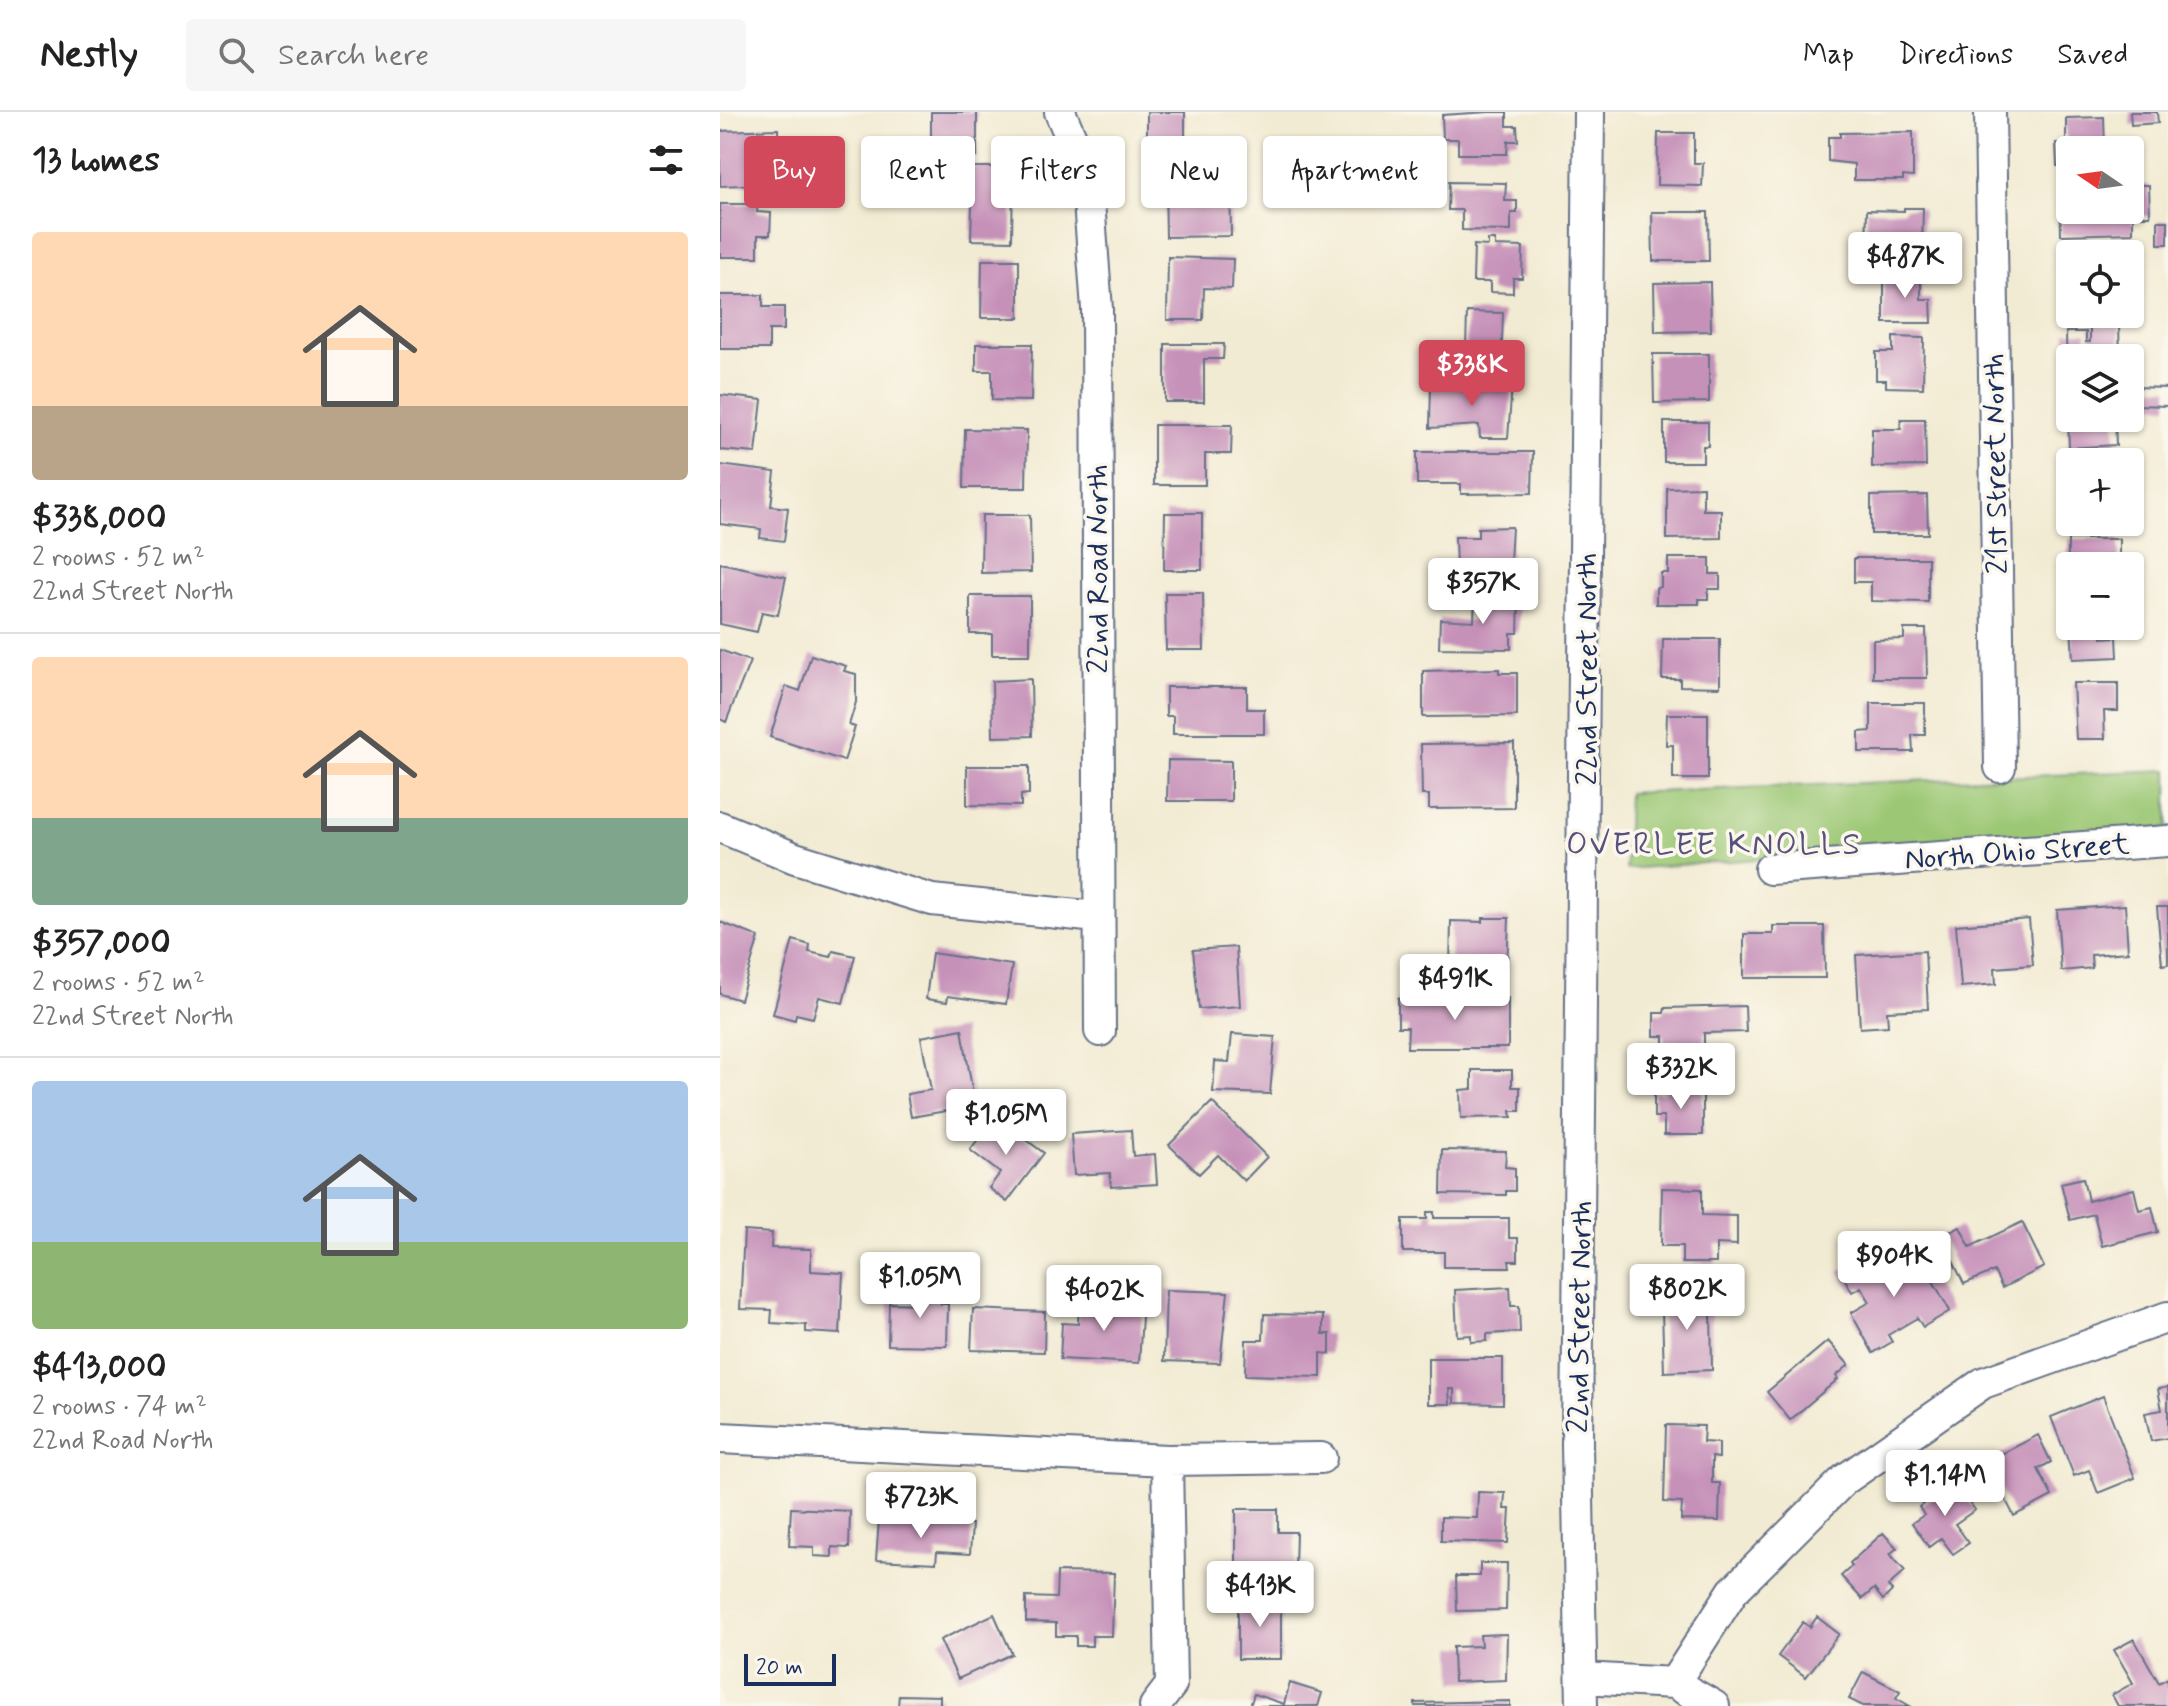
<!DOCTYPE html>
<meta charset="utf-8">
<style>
body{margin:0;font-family:Mynerve,sans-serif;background:#f6f6f6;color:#222;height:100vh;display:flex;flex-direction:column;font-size:30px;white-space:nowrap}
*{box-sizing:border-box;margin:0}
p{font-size:26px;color:#767676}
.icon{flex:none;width:44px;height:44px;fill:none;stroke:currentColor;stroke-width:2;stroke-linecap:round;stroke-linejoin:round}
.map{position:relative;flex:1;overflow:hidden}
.details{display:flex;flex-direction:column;background:#fff;width:720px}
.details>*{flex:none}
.guide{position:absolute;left:24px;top:24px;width:760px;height:72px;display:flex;gap:16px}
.needle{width:52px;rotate:283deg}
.controls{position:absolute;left:1336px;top:24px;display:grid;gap:16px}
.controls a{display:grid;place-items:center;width:88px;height:88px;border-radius:8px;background:#fff;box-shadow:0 2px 6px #0004;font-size:40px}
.scale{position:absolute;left:24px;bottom:20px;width:92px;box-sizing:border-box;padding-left:8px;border:4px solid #1b2f5e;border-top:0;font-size:22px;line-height:28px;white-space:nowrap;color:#1b2f5e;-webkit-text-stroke:6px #fbf7ec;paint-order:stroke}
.price{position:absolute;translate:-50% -68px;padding:0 18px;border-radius:8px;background:#fff;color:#222;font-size:26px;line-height:52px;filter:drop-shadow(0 2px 4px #0008)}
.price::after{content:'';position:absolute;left:50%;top:48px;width:24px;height:18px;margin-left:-12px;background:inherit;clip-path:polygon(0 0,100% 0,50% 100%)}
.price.on{background:#d1495b;color:#fff}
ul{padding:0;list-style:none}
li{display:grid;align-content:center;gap:16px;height:424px;padding:0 32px}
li+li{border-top:2px solid #e0e0e0}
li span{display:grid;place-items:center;height:248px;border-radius:8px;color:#555}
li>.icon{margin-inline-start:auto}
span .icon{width:144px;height:144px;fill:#fffc;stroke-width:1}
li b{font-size:34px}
h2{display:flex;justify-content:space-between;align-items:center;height:96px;padding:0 32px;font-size:34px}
.chip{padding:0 28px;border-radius:8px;background:#fff;box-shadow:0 2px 6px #0004;font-size:28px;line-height:72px}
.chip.on{background:#d1495b;color:#fff}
header{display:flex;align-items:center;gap:48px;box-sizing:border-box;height:112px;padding:0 40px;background:#fff;border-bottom:2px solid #e0e0e0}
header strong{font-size:38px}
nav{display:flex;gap:44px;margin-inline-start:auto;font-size:28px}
.search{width:560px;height:72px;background:#f6f6f6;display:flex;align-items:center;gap:20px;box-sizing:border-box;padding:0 28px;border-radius:8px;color:#767676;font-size:30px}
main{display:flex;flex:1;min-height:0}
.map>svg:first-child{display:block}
.green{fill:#9cc875;stroke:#5c7c6a;stroke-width:2}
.building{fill:#c691b9}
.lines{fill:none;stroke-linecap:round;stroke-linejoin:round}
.minor-casing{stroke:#667187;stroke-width:34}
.minor{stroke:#fff;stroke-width:30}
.labels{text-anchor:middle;stroke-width:7;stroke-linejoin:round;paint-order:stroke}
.street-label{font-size:30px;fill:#1b2f5e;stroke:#fbf7ec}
.neighbourhood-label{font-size:32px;letter-spacing:2px;fill:#57517e;stroke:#fbf7ec}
</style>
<header>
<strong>Nestly</strong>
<div class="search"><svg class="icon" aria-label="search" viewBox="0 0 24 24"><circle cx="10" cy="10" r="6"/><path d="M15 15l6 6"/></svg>Search here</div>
<nav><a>Map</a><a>Directions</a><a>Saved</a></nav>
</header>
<main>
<section class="details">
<h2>13 homes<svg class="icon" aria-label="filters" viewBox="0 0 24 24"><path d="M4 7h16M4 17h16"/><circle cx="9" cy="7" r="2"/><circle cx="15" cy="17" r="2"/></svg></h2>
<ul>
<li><span style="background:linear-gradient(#ffd9b3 70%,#b9a48a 0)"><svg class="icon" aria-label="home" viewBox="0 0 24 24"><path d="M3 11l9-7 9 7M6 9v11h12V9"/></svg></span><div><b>$338,000</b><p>2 rooms · 52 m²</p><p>22nd Street North</p></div></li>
<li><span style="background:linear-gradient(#ffd9b3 65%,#7fa58c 0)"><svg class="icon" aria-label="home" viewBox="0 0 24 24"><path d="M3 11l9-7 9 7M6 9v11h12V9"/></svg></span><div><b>$357,000</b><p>2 rooms · 52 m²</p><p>22nd Street North</p></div></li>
<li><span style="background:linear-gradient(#a9c7e8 65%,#8fb573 0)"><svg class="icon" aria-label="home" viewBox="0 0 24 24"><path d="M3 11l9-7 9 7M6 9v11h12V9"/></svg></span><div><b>$413,000</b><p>2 rooms · 74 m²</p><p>22nd Road North</p></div></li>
</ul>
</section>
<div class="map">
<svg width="1448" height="1594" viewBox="0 0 1448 1594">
<rect width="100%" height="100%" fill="#fbf7ec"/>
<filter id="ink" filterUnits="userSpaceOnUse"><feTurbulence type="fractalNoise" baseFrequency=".0125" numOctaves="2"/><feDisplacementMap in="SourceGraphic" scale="16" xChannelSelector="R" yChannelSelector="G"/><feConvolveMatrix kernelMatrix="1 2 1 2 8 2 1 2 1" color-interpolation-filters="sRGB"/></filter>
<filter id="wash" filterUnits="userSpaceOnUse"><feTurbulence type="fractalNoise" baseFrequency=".006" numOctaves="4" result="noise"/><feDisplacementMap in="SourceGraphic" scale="32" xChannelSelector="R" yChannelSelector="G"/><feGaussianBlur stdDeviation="1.8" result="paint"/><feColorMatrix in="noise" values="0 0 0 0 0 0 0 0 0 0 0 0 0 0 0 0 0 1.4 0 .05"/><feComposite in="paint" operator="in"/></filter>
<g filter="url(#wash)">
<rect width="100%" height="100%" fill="#f2ebd3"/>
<path class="green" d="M1448 658V716L906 757 908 681Z"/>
<g id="blocks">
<path class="building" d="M211 0H257V45H218V26H211Z
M427 0H465V46H427Z
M769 0H787V14H797L798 29H788L787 42H738V27H723L722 3Z
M1410 0H1437L1438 11 1411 13Z
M1384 5 1385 38H1350V54H1337L1336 31H1346V6Z
M58 17 59 58H44V72L0 74V19Z
M1193 20V65L1183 64V68H1134V52L1108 49V25H1120V21Z
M938 21H974V51H983L982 74 937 73Z
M225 55H293L292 129 251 128 252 92H225Z
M510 64 511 124 446 125 445 65Z
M729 70 786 71 785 89H797V101H791V119L742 118V98H728Z
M1410 73H1429L1430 104H1413V121L1341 123 1340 75H1350V98H1410Z
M0 92H38L37 100 51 101 50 123H38V145H0Z
M1184 96H1203L1202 136H1146L1147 98 1184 99Z
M932 100H988L989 149H933Z
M1438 109H1448V132H1438Z
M768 128H775V134L803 135 802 166H793V181L770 180V170H753L754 133 768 134Z
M448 145 513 147 512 177 484 176 483 208H447Z
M1346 145H1350V197H1347Z
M262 148H299V206H261Z
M1164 162H1201V187H1211L1212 211H1164Z
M990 170 991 219 935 220 934 171Z
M0 183H43V195H64V218H49V237H0Z
M747 200 783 201 781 261 715 260V235L746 236Z
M1370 213H1399L1400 246H1350V267H1347L1346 220H1366V230H1370Z
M1173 225 1204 226 1203 276 1166 275V268H1156V240H1173Z
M256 232H312L311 289 272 288V259H256Z
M445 232H504L503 247H484V290H445Z
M933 242H989V290L934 291Z
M711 272H792L788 326H760L759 313 710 316Z
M1415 275 1448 276V294L1415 293Z
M0 283 42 288 36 341 0 338Z
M1348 306H1395L1396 333 1349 336Z
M1181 307H1205L1206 354 1152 355V317H1181Z
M944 310H988V334H983V350H944Z
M434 313H512L511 342H485V373H434Z
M245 317 307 318 306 376H244Z
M697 340H813L812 381 741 382V372H697Z
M0 353 55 360 51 394 68 396 64 429 40 426 41 417 0 412Z
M983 375V398H1001V426L947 427V376Z
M1207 383 1208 422H1151V384Z
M445 401H482V458H444Z
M262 403H310L311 460 261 461Z
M792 415 789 469H758V456L736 457 735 425H758V416Z
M1348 427H1399V454H1348Z
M948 446H990V462H1000V477H988V487H979V492H936V476L941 475V461H948Z
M1134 446H1208V490L1151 489V470H1134Z
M0 451 66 465 58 503 42 500 37 520 0 512Z
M445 481H483L484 538H446Z
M250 484H310V543H272V522H250Z
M755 485 799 486 798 521H791V537L719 536 720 507 754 509Z
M1351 514H1382V526L1397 525 1398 545 1353 547Z
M1184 517H1206L1207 566H1153V528L1184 527Z
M943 527H1000V575L960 574V567H942Z
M0 538 30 549 6 610 0 607Z
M91 543 126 554 124 559 136 562V590L129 613 135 615 124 649 50 625 66 574 80 579Z
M779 557V561H797V604L703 605V559Z
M311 567 312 624 273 625 272 569Z
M1353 571H1398V599H1384L1385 627H1356Z
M446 575H527V597H544V622H453V604H446Z
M1151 591H1205V623H1192L1193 640H1139V620L1151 619Z
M947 602H988V667H953V633H946Z
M794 631V696L709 697V683H702L701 632Z
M448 648 511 649V689H447Z
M247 654H309V682L301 683V694L247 693Z
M1405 793 1408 840 1371 843 1372 856 1341 859 1337 798Z
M1437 795H1448V852L1442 853Z
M763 806H789L787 858 730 856 731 809 763 810Z
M1309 807 1313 853 1275 856 1276 872 1241 875 1236 813Z
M0 810 39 825 20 888 0 882Z
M1053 814H1104L1105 866H1024V822H1053Z
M73 828 90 833 89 840 111 845 113 839 135 844 123 891 99 885 93 906 76 902 75 908 53 902Z
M516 835 520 894 479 897 473 838Z
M1205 839 1208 897 1167 899 1168 914 1140 916 1136 843Z
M212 841 292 853 286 892 228 884 227 890 206 887Z
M678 886H788V936H687L688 915H678Z
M1025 894 1026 920 984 921V942L944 943V924H934V901H944L945 896Z
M242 917 255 994 191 1005 187 982 211 978 201 925Z
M512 922 555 925 550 982 493 980 495 949 509 950Z
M752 958H792V975H800V999H791L792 1005 741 1006 740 978 752 977Z
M943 976H983V1023H944V1005H934V981H944Z
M492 990 547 1045 524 1069 498 1043 479 1062 449 1033Z
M275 1005 324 1041 287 1090 269 1076 280 1061 250 1038Z
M411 1018 413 1044 435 1042 437 1072 391 1075 390 1061 354 1063 351 1022Z
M722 1038 786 1039 785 1055 795 1056V1079H786V1083L721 1082Z
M1363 1066 1368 1089 1414 1077 1419 1098 1432 1095 1438 1120 1382 1134 1374 1102 1350 1108 1341 1071Z
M942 1076 982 1077V1103L1017 1104V1133L996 1132V1151H962V1134H941Z
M707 1100H714V1106H789V1126H798V1149H789L790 1155H724V1140H683V1107H707Z
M1302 1110 1324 1155 1282 1176 1274 1159 1244 1172 1221 1124 1240 1115 1250 1135Z
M24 1119 52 1121 51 1136 91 1137V1159L123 1161 120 1222 86 1220V1213L51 1211 52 1198 20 1197Z
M1186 1138 1199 1159 1205 1155 1230 1199 1203 1215 1197 1206 1168 1223 1172 1230 1153 1241 1131 1201 1150 1190 1141 1175 1132 1180 1120 1159 1139 1149 1148 1165Z
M953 1171H979V1198H991L992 1258 944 1260 942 1199 953 1198Z
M199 1173H222L221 1192H228L227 1234 168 1233 169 1191 199 1192Z
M790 1175 791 1194H799L800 1220 767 1222V1229L751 1230V1223L737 1224 735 1178Z
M446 1178 508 1180 500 1251 444 1249Z
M359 1187 386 1188V1194L401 1196 402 1188 423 1189 419 1251 340 1247 342 1211 358 1212Z
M253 1197 325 1200 324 1240 251 1238Z
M544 1202 603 1203V1222H610V1242L601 1241V1265L525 1263 526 1228H543Z
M1108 1229 1129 1253 1116 1264 1118 1267 1070 1308 1047 1280Z
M708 1246H783V1292L734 1291V1277H729L730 1292H708Z
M1448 1275V1326L1431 1329 1425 1301 1442 1298 1438 1277Z
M1383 1284 1415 1366 1378 1381 1369 1358 1354 1364 1331 1305Z
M946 1313 984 1314 983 1330 999 1331V1346L992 1345V1371H1000L999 1409 961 1408 962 1391 944 1390Z
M1318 1323 1331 1350 1318 1357 1332 1384 1294 1404 1266 1350Z
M1234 1369 1255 1398 1235 1412 1249 1431 1233 1442 1221 1426 1209 1435 1192 1411 1204 1403 1199 1395Z
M758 1380 785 1381 784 1397H790L788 1431 721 1429V1405L757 1406Z
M71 1396 130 1399 129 1436 112 1435V1445L94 1444V1435L69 1434Z
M516 1397H558V1420H576L575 1456 516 1455Z
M159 1407 252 1412 250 1442 217 1440 216 1451 156 1448Z
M1163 1421 1177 1436 1170 1442 1185 1459 1168 1474 1172 1479 1163 1488 1154 1477 1142 1487 1121 1464 1132 1454 1130 1451Z
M760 1451H787L786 1498 737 1499 736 1464H760Z
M337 1460 394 1461 392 1524H372V1534H356V1524H336V1511L306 1510V1485L336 1486Z
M518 1487H561V1547H518Z
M274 1502 292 1542 238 1567 220 1528Z
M1097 1505 1119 1522 1086 1565 1058 1544 1083 1510 1090 1515Z
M787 1522 786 1568 734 1570 733 1535 761 1534 760 1523Z
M1414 1527 1439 1571 1448 1566V1594H1398L1392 1583 1413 1571 1394 1538Z
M1143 1560 1180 1579 1176 1586 1190 1594H1143L1129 1587Z
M570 1571 602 1581 598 1594H530L534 1582 564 1592Z
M179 1583 220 1584V1594H178Z
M790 1589V1594H695V1591Z"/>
</g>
</g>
<g filter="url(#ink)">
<use href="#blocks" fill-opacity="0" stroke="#667187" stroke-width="2"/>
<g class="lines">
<defs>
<path id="minor" d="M340 0 367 63 377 197 380 919
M1270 0 1280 655
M0 715 75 746 212 788 377 805
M1050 757 1448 729
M0 1326 447 1348 601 1346
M862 1566 954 1571 994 1594
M954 1571 1013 1479 1124 1368 1263 1271 1448 1205
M435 1594 451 1573 447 1348
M862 1594 857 1333 869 0"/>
</defs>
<use href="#minor" class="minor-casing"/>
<use href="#minor" class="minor"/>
</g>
</g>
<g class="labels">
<g class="street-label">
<text transform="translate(1275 352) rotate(-91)" y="10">21st Street North</text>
<text transform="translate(377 457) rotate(-90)" y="10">22nd Road North</text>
<text transform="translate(866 557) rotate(-90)" y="10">22nd Street North</text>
<text transform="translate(1297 739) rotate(-4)" y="10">North Ohio Street</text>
<text transform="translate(859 1205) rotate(-89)" y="10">22nd Street North</text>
</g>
<g class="neighbourhood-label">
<text x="994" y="742">OVERLEE KNOLLS</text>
</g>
</g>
</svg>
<div class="controls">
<a><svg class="needle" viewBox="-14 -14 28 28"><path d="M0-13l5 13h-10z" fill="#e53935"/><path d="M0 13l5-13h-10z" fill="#767676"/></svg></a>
<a><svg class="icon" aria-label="locate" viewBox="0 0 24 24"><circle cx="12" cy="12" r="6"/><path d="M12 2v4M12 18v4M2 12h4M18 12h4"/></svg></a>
<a><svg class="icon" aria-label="layers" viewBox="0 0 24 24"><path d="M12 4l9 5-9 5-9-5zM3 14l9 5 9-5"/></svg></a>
<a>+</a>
<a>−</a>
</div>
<div class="scale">20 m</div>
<b class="price" style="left:1185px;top:188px">$487K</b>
<b class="price on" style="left:752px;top:296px">$338K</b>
<b class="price" style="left:763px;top:514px">$357K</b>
<b class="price" style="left:735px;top:910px">$491K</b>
<b class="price" style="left:961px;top:999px">$332K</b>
<b class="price" style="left:286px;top:1045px">$1.05M</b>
<b class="price" style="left:1174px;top:1187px">$904K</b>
<b class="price" style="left:200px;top:1208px">$1.05M</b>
<b class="price" style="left:967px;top:1220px">$802K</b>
<b class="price" style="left:384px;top:1221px">$402K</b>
<b class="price" style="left:1225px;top:1406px">$1.14M</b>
<b class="price" style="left:201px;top:1428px">$723K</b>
<b class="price" style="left:540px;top:1517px">$413K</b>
<div class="guide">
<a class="chip on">Buy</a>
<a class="chip">Rent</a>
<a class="chip">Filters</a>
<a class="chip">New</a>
<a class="chip">Apartment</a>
</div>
</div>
</main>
